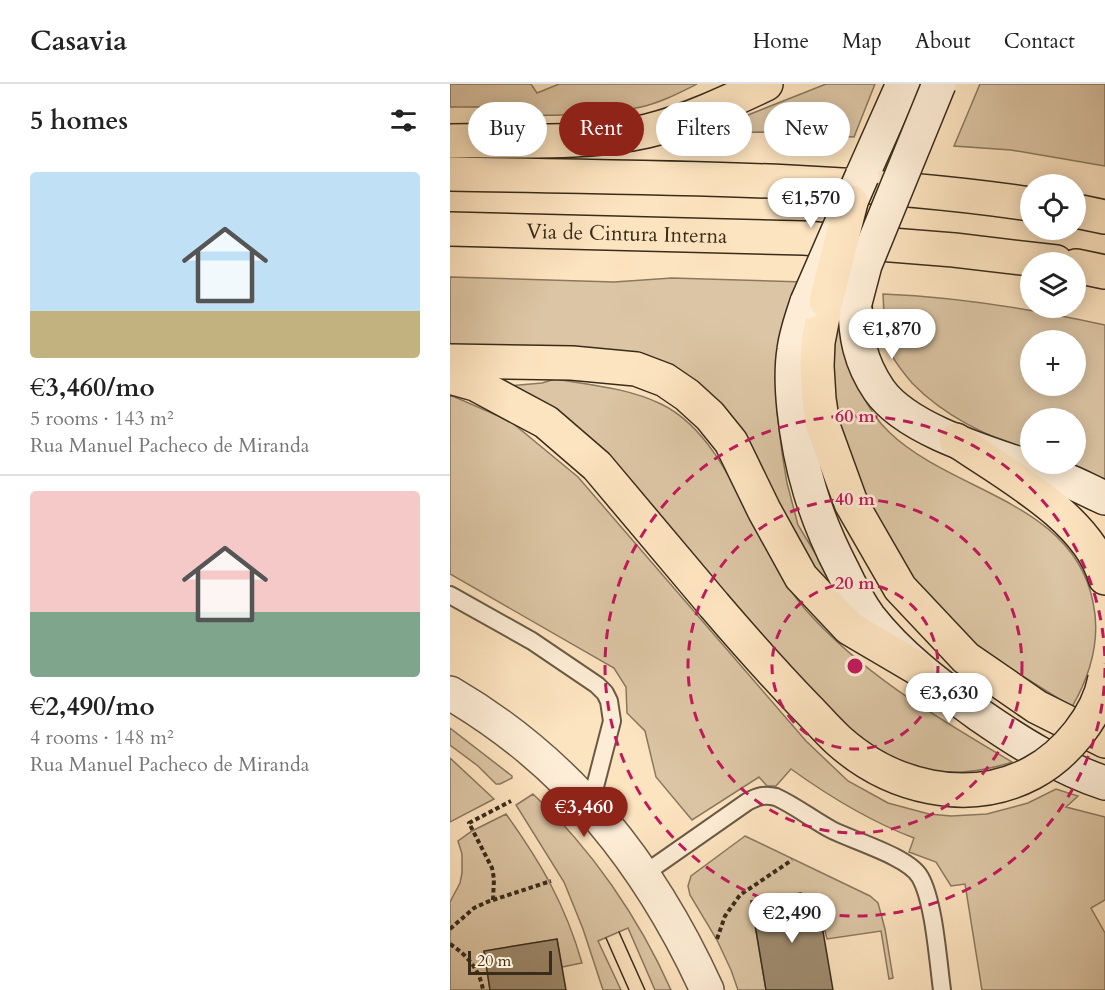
<!DOCTYPE html>
<meta charset="utf-8">
<style>
body{margin:0;font-family:Cardo,serif;background:#f6f6f6;color:#222;height:100vh;display:flex;flex-direction:column;font-size:22px;white-space:nowrap}
*{box-sizing:border-box;margin:0}
p{font-size:20px;color:#767676}
.icon{flex:none;width:33px;height:33px;fill:none;stroke:currentColor;stroke-width:2;stroke-linecap:round;stroke-linejoin:round}
.map{position:relative;flex:1;overflow:hidden}
.panel{display:flex;flex-direction:column;background:#fff;width:450px}
.panel>*{flex:none}
.guide{position:absolute;left:18px;top:18px;width:546px;height:54px;display:flex;gap:12px}
.tools{position:absolute;left:570px;top:90px;display:grid;gap:12px}
.tools a{display:grid;place-items:center;width:66px;height:66px;border-radius:50%;background:#fff;box-shadow:0 3px 15px #0003;font-size:30px}
.scale{position:absolute;left:18px;bottom:15px;width:84px;box-sizing:border-box;padding-left:6px;border:3px solid #392c1a;border-top:0;font-size:16px;line-height:21px;white-space:nowrap;color:#392c1a;-webkit-text-stroke:4px #feedd6;paint-order:stroke}
.price{position:absolute;translate:-50% -51px;padding:0 14px;border-radius:21px;background:#fff;color:#222;font-size:20px;line-height:39px;filter:drop-shadow(0 2px 3px #0008)}
.price::after{content:'';position:absolute;left:50%;top:36px;width:18px;height:14px;margin-left:-9px;background:inherit;clip-path:polygon(0 0,100% 0,50% 100%)}
.price.active{background:#8f2418;color:#fff}
ul{padding:0;list-style:none}
li{display:grid;align-content:center;gap:12px;height:318px;padding:0 30px}
li+li{border-top:2px solid #e0e0e0}
li span{display:grid;place-items:center;height:186px;border-radius:6px;color:#555}
li>.icon{margin-inline-start:auto}
span .icon{width:108px;height:108px;fill:#fffc;stroke-width:1}
li b{font-size:26px}
h2{display:flex;justify-content:space-between;align-items:center;height:72px;padding:0 30px;font-size:26px}
.tag{padding:0 21px;border-radius:27px;background:#fff;box-shadow:0 3px 15px #0003;font-size:21px;line-height:54px}
.tag.active{background:#8f2418;color:#fff}
header{display:flex;align-items:center;gap:36px;box-sizing:border-box;height:84px;padding:0 30px;background:#fff;border-bottom:2px solid #e0e0e0}
header strong{font-size:28px}
nav{display:flex;gap:33px;margin-inline-start:auto;font-size:21px}
main{display:flex;flex:1;min-height:0}
.map>svg:first-child{display:block}
.green{fill:#dcc5a4;stroke:#8a785f;stroke-width:1.5;fill-rule:evenodd}
.building{fill:#9f8c70;stroke:#392c1a;stroke-width:1.5}
.lines{fill:none;stroke-linecap:round;stroke-linejoin:round}
.lane-casing{stroke:#6a5a44;stroke-width:20}
.street-casing{stroke:#6a5a44;stroke-width:36}
.secondary-casing{stroke:#392c1a;stroke-width:36}
.highway-casing{stroke:#392c1a;stroke-width:36}
.path{stroke:#392c1a;stroke-width:4;stroke-dasharray:4.5 3;stroke-linecap:butt}
.lane{stroke:#feedd6;stroke-width:16}
.street{stroke:#feedd6;stroke-width:33}
.secondary{stroke:#feedd6;stroke-width:33}
.highway{stroke:#fde4c0;stroke-width:33}
.tram{stroke:#392c1a;stroke-width:1.5}
.secondary-bridge-casing{stroke:#392c1a;stroke-width:36;stroke-linecap:butt}
.highway-bridge-casing{stroke:#392c1a;stroke-width:36;stroke-linecap:butt}
.secondary-bridge{stroke:#feedd6;stroke-width:33}
.highway-bridge{stroke:#fde4c0;stroke-width:33}
.ring{fill:none;stroke:#c2185b;stroke-width:3;stroke-dasharray:10 8}
.labels{text-anchor:middle;stroke-width:5;stroke-linejoin:round;paint-order:stroke}
.street-label{font-size:21px;fill:#392c1a;stroke:#feedd6}
.centre{fill:#c2185b;stroke:#feedd6;stroke-width:3}
.ring-label{font-size:18px;text-anchor:middle;font-weight:bold;fill:#c2185b;stroke:#feedd6;stroke-width:5;stroke-linejoin:round;paint-order:stroke}
</style>
<header>
<strong>Casavia</strong>
<nav><a>Home</a><a>Map</a><a>About</a><a>Contact</a></nav>
</header>
<main>
<section class="panel">
<h2>5 homes<svg class="icon" aria-label="filters" viewBox="0 0 24 24"><path d="M4 7h16M4 17h16"/><circle cx="9" cy="7" r="2"/><circle cx="15" cy="17" r="2"/></svg></h2>
<ul>
<li><span style="background:linear-gradient(#bfe0f5 75%,#c2b280 0)"><svg class="icon" aria-label="home" viewBox="0 0 24 24"><path d="M3 11l9-7 9 7M6 9v11h12V9"/></svg></span><div><b>€3,460/mo</b><p>5 rooms · 143 m²</p><p>Rua Manuel Pacheco de Miranda</p></div></li>
<li><span style="background:linear-gradient(#f6c9c9 65%,#7fa58c 0)"><svg class="icon" aria-label="home" viewBox="0 0 24 24"><path d="M3 11l9-7 9 7M6 9v11h12V9"/></svg></span><div><b>€2,490/mo</b><p>4 rooms · 148 m²</p><p>Rua Manuel Pacheco de Miranda</p></div></li>
</ul>
</section>
<div class="map">
<svg width="655" height="906" viewBox="0 0 655 906">
<rect width="100%" height="100%" fill="#fde4c0"/>
<filter id="stains"><feTurbulence type="fractalNoise" baseFrequency=".00333" numOctaves="4"/><feColorMatrix values="0 0 0 0 .2 0 0 0 0 .09 0 0 0 0 .02 0 0 0 .5 -.17"/></filter>
<radialGradient id="worn" r=".72"><stop offset=".6" stop-color="#630" stop-opacity="0"/><stop offset="1" stop-color="#630" stop-opacity=".3"/></radialGradient>
<path class="green" d="M0 0H81L87 9 109 0H247C229 9 210 19 191 23 151 31 110 32 70 31V23H0Z
M376 0H425L404 53 310 48 250 50Z
M530 0H655V82L561 66 504 62Z
M0 193 164 198 222 194 354 198 328 279 327 328 332 369 337 399 348 441 394 517 367 488 253 311 0 267Z
M433 210C508 213 582 225 655 241V396L615 380H626V334H580V367C537 352 495 333 462 299 454 289 443 277 439 265 434 247 434 228 433 210ZM580 256H626V302H580Z
M383 238 388 242C400 279 410 321 439 348 502 409 623 417 643 518 651 555 641 590 622 623L525 562 471 506 423 436 383 333Z
M105 295C141 301 178 304 211 320 282 354 304 467 355 525 413 591 488 634 562 678 533 688 486 694 456 682 435 673 411 655 391 643L58 302 92 299Z
M0 311 60 337 128 393 356 657 398 697 438 719 479 730 501 732 537 730 578 719 606 705 628 712 616 723 655 733V816L641 824 655 849V906H532L515 800 501 802 486 778 459 768 464 754C419 737 380 713 341 685L326 702H317L309 693 242 736 206 693 195 647 177 629 176 603 164 584 0 490Z
M0 644 62 692V694L50 700H46L28 682 0 661Z
M0 674 44 715 0 738Z
M83 710C141 764 189 834 221 906H205L178 844 148 857 171 906H153L133 845 114 798 66 721Z
M56 730C91 779 115 820 132 879L112 883 107 855 34 867 40 906H0V818L10 799 12 789V770L8 757 22 747Z
M295 752 420 812 428 819 435 845 443 894 439 895 431 847 377 855 368 819 353 821 351 809 301 817 316 906H288L281 886 267 856 240 811 238 802 241 792Z"/>
<path class="building" d="M351 809 353 821 368 818 383 906H316L301 817Z
M107 855 116 906H40L34 867Z"/>
<g class="lines">
<defs>
<path id="lane" d="M0 511 82 557 147 601 155 609 159 617 162 637 140 722
M194 790 297 718C308 712 315 710 326 713 346 722 363 736 382 746 404 757 459 773 470 793 484 817 488 877 492 906"/>
<path id="street" d="M0 609C120 679 200 781 257 906"/>
<path id="secondary" d="M412 92 453 0
M357 218C352 233 346 250 344 266 341 285 342 306 344 325 350 384 365 433 392 485 400 502 408 518 419 533 450 573 490 602 531 632 570 659 610 684 655 699
M405 219C405 252 410 278 429 306 461 352 562 375 613 395 627 400 641 408 655 414"/>
<g id="highway">
<path d="M0 57C63 56 136 61 197 47 238 37 278 18 316 0"/>
<path d="M0 90C193 94 389 92 580 120"/>
<path d="M626 127 655 133"/>
<path id="s1" d="M0 145 354 154 504 166 606 178"/>
<path d="M626 182 655 188"/>
<path d="M376 217 368 258 367 282 369 315 373 342 401 419 450 504 516 574 587 623 655 657"/>
<path d="M0 277 122 279 186 285 215 296 237 311 260 332 281 358 314 426 351 493 399 544 467 584"/>
<path d="M0 293 25 300 96 338 147 382 264 521"/>
<path d="M506 356C555 390 639 434 655 494"/>
</g>
</defs>
<use href="#lane" class="lane-casing"/>
<use href="#street" class="street-casing"/>
<use href="#secondary" class="secondary-casing"/>
<use href="#highway" class="highway-casing"/>
<path class="path" d="M43 816 44 795 42 784 19 739 61 717
M0 845 24 824 37 818 101 797
M267 855 275 832 290 811 342 776
M0 860C17 871 30 886 33 906"/>
<use href="#lane" class="lane"/>
<use href="#street" class="street"/>
<use href="#secondary" class="secondary"/>
<use href="#highway" class="highway"/>
<path class="tram" d="M169 848 195 906
M156 854 179 906"/>
<defs>
<path id="secondary-bridge" d="M357 218 412 92
M405 219 415 181 489 0"/>
<path id="highway-bridge" d="M376 217 401 118
M264 521C294 556 324 590 356 623 367 634 377 646 388 656 440 703 518 723 582 689 616 671 648 632 655 594"/>
</defs>
<use href="#secondary-bridge" class="secondary-bridge-casing"/>
<use href="#highway-bridge" class="highway-bridge-casing"/>
<use href="#secondary-bridge" class="secondary-bridge"/>
<use href="#highway-bridge" class="highway-bridge"/>
</g>
<g class="ring">
<circle cx="405" cy="582" r="83"/>
<circle cx="405" cy="582" r="167"/>
<path d="M655 584A250 250 0 1 1 655 580"/>
</g>
<g class="labels">
<g class="street-label">
<text dy="7" stroke="none"><textPath href="#s1" startOffset="177">Via de Cintura Interna</textPath></text>
</g>
</g>
<circle cx="405" cy="582" r="9" class="centre"/>
<g class="ring-label">
<text x="405" y="338">60 m</text>
<text x="405" y="421">40 m</text>
<text x="405" y="505">20 m</text>
</g>
<rect width="100%" height="100%" filter="url(#stains)"/>
<rect width="100%" height="100%" fill="url(#worn)"/>
</svg>
<div class="tools">
<a><svg class="icon" aria-label="locate" viewBox="0 0 24 24"><circle cx="12" cy="12" r="6"/><path d="M12 2v4M12 18v4M2 12h4M18 12h4"/></svg></a>
<a><svg class="icon" aria-label="layers" viewBox="0 0 24 24"><path d="M12 4l9 5-9 5-9-5zM3 14l9 5 9-5"/></svg></a>
<a>+</a>
<a>−</a>
</div>
<div class="scale">20 m</div>
<b class="price" style="left:361px;top:145px">€1,570</b>
<b class="price" style="left:442px;top:276px">€1,870</b>
<b class="price" style="left:499px;top:640px">€3,630</b>
<b class="price active" style="left:134px;top:754px">€3,460</b>
<b class="price" style="left:342px;top:860px">€2,490</b>
<div class="guide">
<a class="tag">Buy</a>
<a class="tag active">Rent</a>
<a class="tag">Filters</a>
<a class="tag">New</a>
</div>
</div>
</main>
